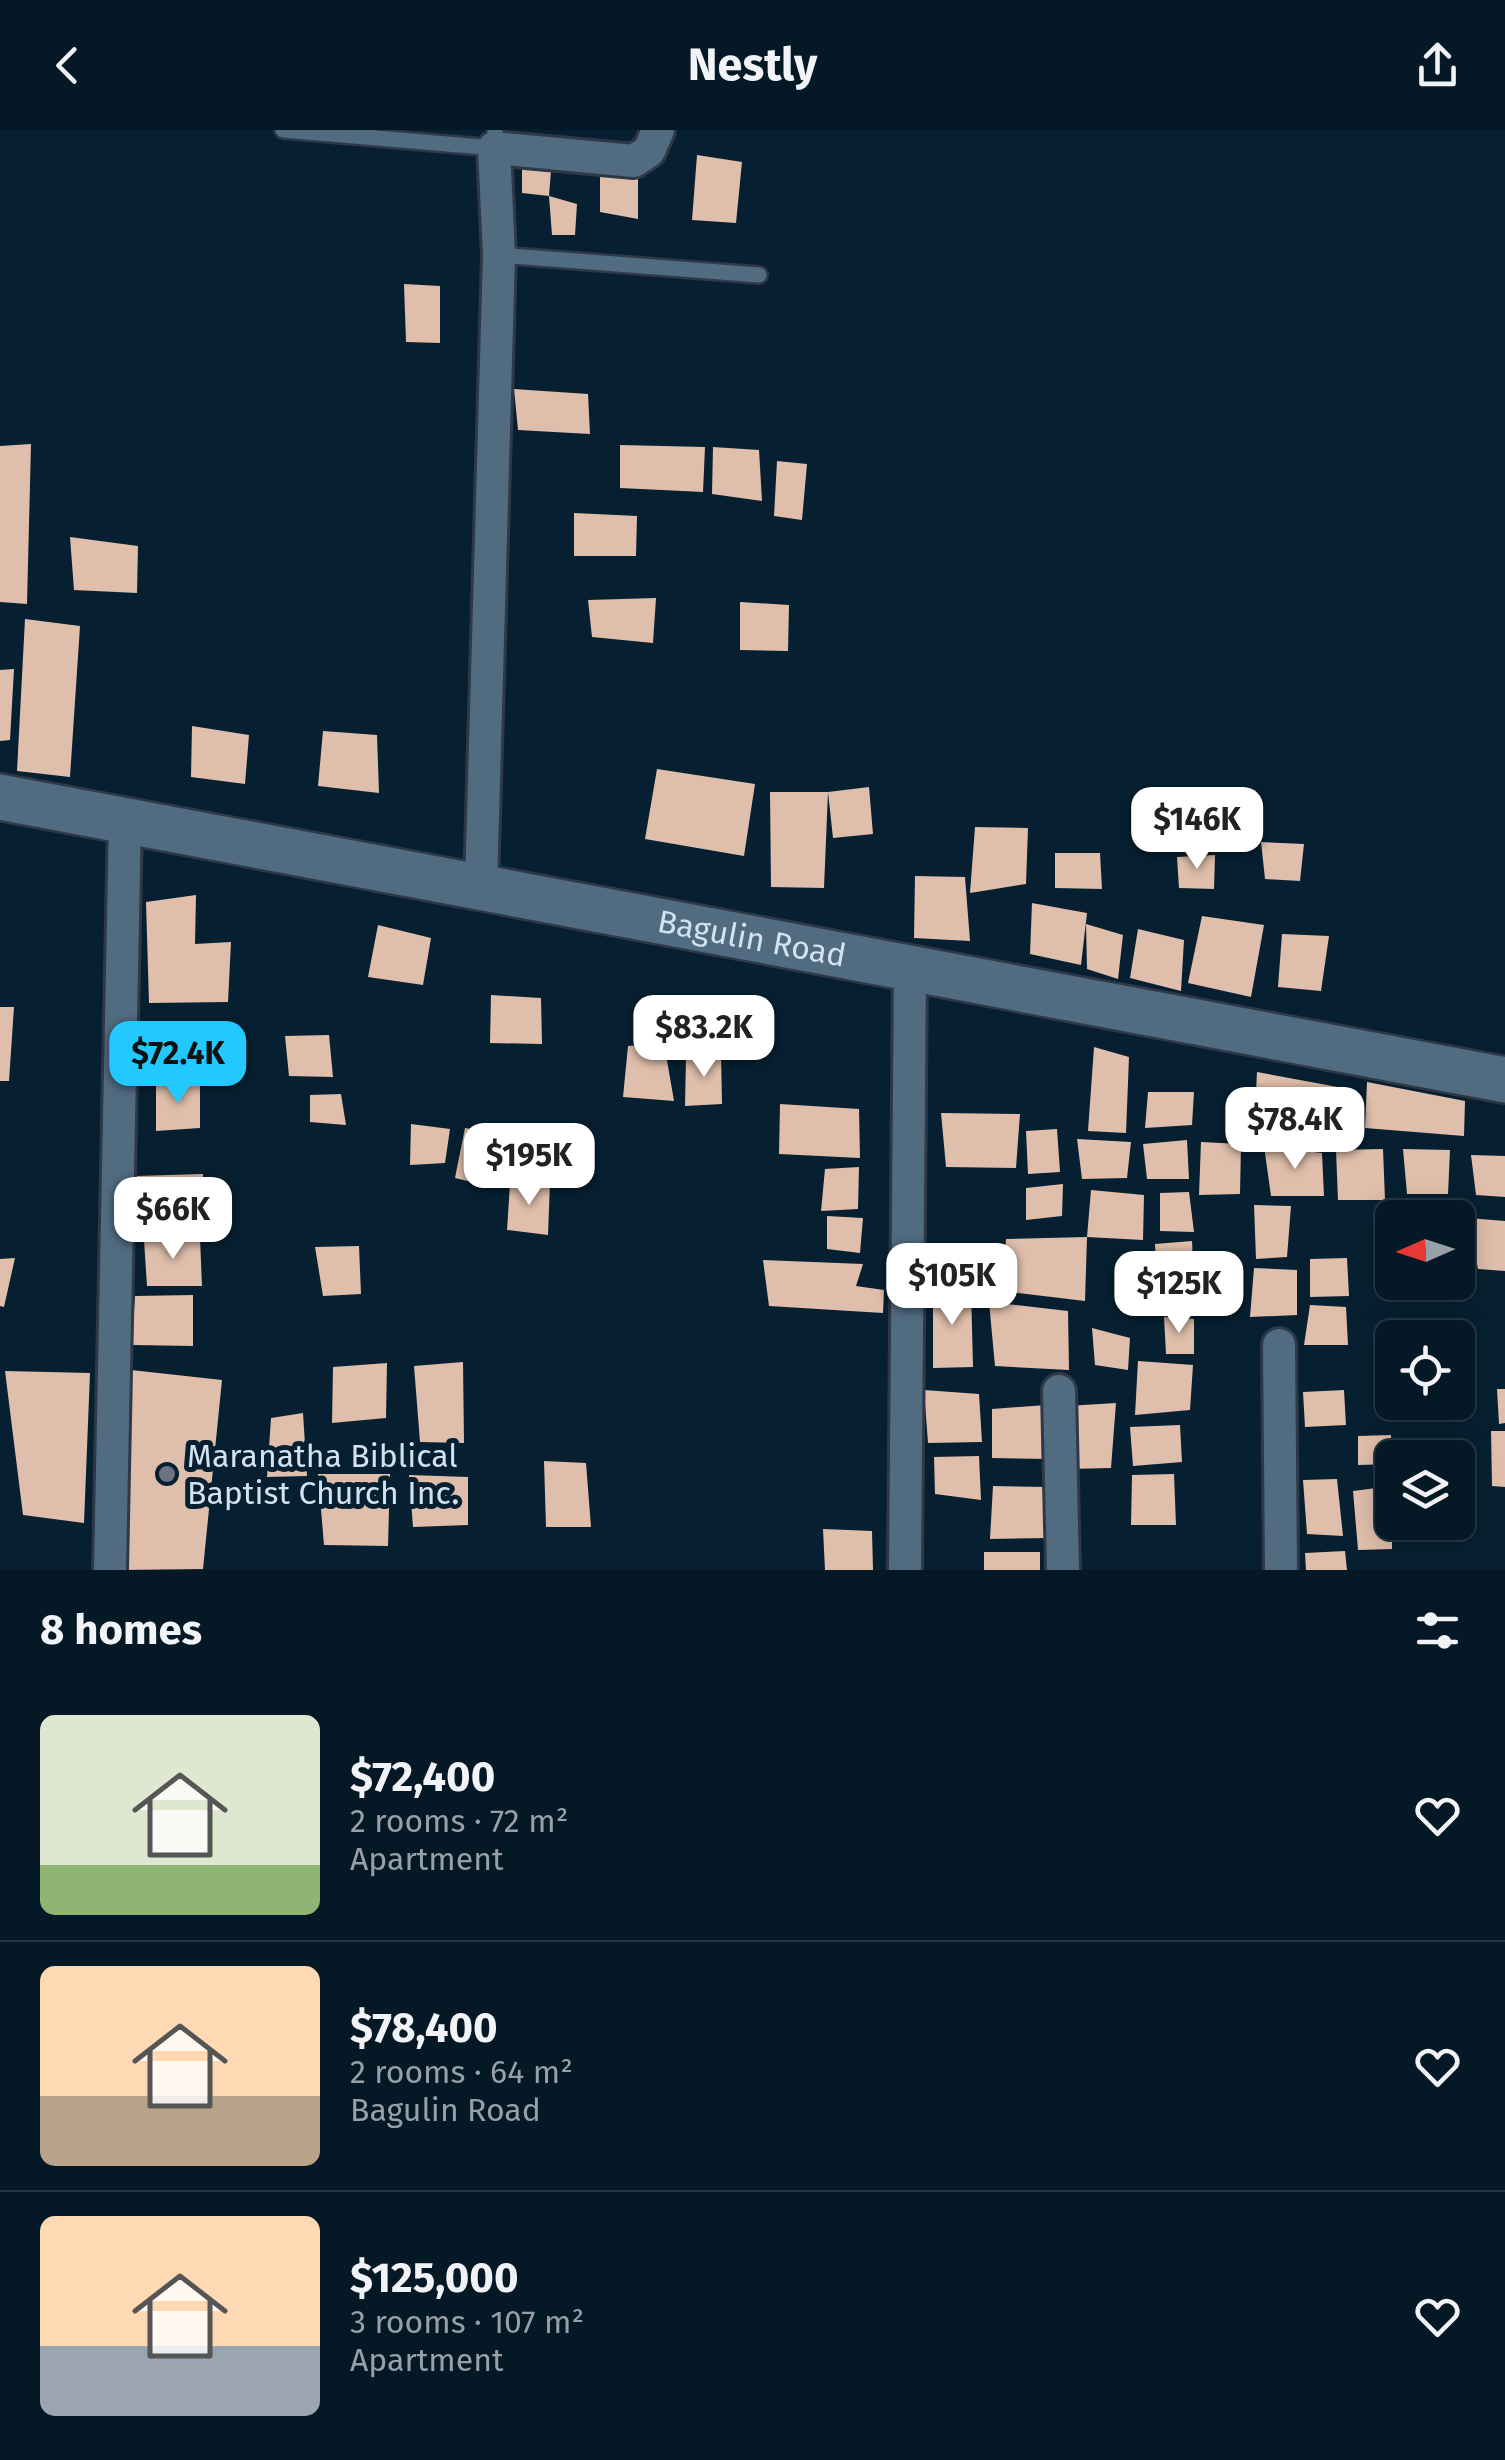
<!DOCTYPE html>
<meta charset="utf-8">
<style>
body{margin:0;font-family:"Fira Sans",sans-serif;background:#132532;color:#f1f3f6;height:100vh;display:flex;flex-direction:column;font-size:38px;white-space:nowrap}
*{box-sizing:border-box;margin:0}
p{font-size:32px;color:#97a0a7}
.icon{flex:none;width:55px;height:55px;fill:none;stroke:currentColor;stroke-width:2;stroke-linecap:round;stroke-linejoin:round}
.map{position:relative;height:1440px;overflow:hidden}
.details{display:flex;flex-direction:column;background:#051825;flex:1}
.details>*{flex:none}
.needle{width:65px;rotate:267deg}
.fabs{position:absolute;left:1375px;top:1070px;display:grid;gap:20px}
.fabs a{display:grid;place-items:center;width:100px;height:100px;border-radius:15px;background:#051825;box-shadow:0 5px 25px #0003,0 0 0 2px #263742;font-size:50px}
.price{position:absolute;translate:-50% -85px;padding:0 22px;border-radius:20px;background:#fff;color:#222;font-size:32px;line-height:65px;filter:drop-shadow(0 2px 5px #0008)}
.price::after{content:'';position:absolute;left:50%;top:60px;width:30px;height:22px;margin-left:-15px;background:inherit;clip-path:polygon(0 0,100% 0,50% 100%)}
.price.current{background:#23c9fe;color:#111}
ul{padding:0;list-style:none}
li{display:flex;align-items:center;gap:30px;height:250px;padding:0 40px}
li+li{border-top:2px solid #263742}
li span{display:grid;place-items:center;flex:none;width:280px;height:200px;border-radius:15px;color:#555}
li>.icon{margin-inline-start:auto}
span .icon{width:120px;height:120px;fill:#fffc;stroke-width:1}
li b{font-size:42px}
h2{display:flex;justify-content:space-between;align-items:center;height:120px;padding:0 40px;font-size:42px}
header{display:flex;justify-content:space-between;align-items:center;height:130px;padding:0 40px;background:#051825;font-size:45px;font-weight:700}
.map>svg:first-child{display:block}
.building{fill:#dfbeab}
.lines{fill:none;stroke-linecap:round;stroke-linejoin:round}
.lane-casing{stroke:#2e3847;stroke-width:20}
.street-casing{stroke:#2e3847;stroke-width:38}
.secondary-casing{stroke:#2e3847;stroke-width:50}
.lane{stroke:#516b81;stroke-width:15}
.street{stroke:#516b81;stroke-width:32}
.secondary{stroke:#516b81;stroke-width:45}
.worship-dot{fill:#6b7280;stroke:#072031;stroke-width:4}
.labels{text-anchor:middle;stroke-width:10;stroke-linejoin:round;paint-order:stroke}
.street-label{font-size:32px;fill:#d3e2ee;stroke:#072031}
.poi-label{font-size:32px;fill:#d3e2ee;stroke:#072031;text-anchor:start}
</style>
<header><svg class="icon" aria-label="back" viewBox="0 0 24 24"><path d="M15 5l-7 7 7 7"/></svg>Nestly<svg class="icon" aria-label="share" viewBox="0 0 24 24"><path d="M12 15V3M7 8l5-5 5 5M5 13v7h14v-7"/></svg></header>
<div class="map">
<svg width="1505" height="1440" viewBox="0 0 1505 1440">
<rect width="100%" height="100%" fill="#072031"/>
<path class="building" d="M697 25 742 32 736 93 692 90Z
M522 27 552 28 549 66 522 63Z
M600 43 638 45V89L600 82Z
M549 66 577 74 575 105H552Z
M404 154 440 156V213L406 212Z
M514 259 588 264 590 304 518 300Z
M31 314 27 474 0 472V316Z
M620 315 705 317 703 362 620 358Z
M713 317 759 320 762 371 712 364Z
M777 331 807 334 802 390 774 386Z
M574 383 637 386 636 426H574Z
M70 407 138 416 137 463 74 460Z
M656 468 653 513 592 507 588 470Z
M740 472 789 475 788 521 740 520Z
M25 489 80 496 70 647 17 641Z
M14 539 10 610 0 611V540Z
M192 596 249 605 245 654 191 647Z
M323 601 377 605 379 663 318 656Z
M657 639 755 654 744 726 645 709Z
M869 657 873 704 833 708 828 662Z
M770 662H828L824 758 771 757Z
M975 697 1028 698 1026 754 970 763Z
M1261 712 1304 714 1300 751 1265 749Z
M1055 723H1100L1102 759 1055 758Z
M1215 725 1214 759 1179 758 1177 727Z
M915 746 965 747 970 811 914 808Z
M196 765 195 814 231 812 228 872 149 873 146 772Z
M1032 773 1087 783 1081 835 1030 824Z
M1202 786 1264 795 1251 867 1188 853Z
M1086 794 1123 805 1118 849 1087 839Z
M378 795 431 808 423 855 368 847Z
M1138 799 1184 810 1181 861 1130 848Z
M1282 804 1329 806 1321 861 1278 857Z
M491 865 541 868 542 914 490 913Z
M0 877H14L9 951H0Z
M329 905 333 947 289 946 285 906Z
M664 913 674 971 623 967 628 916Z
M1094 917 1129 927 1126 1003 1088 1001Z
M721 923 722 974 685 976 686 927Z
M1257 942 1354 960 1352 1012 1254 1003Z
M200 950V998L156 1001V956Z
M1367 952 1465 971 1464 1006 1365 998Z
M1148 962H1194L1192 995 1145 998Z
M341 964 346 995 310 992V965Z
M780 974 859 979 860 1028 779 1024Z
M941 983 1020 984 1016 1038 946 1037Z
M411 994 450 999 445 1033 410 1035Z
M465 998 505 1004 496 1058 455 1048Z
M1057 999 1060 1042 1028 1044 1026 1001Z
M1077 1009 1131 1012 1127 1048 1082 1049Z
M1187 1010 1189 1049H1147L1143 1014Z
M1201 1012 1241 1014 1240 1064 1199 1065Z
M1264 1016 1322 1023 1324 1066H1271Z
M1383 1019 1385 1070H1338L1336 1020Z
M1403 1019 1450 1020 1448 1064H1407Z
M1471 1025 1505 1026V1067L1476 1065Z
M859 1037 858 1079 821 1081 825 1039Z
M203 1044 204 1097 134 1104 136 1046Z
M550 1052 548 1105 507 1100 510 1054Z
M1063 1054 1062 1086 1026 1090V1058Z
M1091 1060 1144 1065 1143 1110 1087 1107Z
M1189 1062 1194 1102 1160 1101V1063Z
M1254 1075 1291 1076 1287 1127 1256 1129Z
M827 1086 863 1088 860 1123 827 1119Z
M1468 1088 1505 1091V1141L1478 1139Z
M1087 1107 1085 1171 1002 1161 1006 1109Z
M200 1108 202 1156H147L144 1110Z
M1192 1111 1195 1173 1158 1175 1155 1114Z
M359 1116 361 1164 323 1166 315 1117Z
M15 1128 4 1177 0 1176V1129Z
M1347 1128 1349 1166 1310 1167V1129Z
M763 1130 863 1134 856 1156 884 1160 883 1183 769 1176Z
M1254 1138 1297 1140V1185L1250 1187Z
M933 1157 971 1158 973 1237 933 1238Z
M193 1165V1216L132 1215 135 1166Z
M989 1172 1068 1181 1069 1240 995 1236Z
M1310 1175 1346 1177 1348 1215H1304Z
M1164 1187 1194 1189V1224H1166Z
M1092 1198 1130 1208 1128 1240 1095 1235Z
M1138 1231 1193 1235 1190 1280 1135 1285Z
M463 1232 464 1313 420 1312 414 1236Z
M387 1233 386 1288 332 1293 333 1237Z
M122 1239 222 1250 203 1439 121 1440Z
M5 1241 90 1243 84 1393 23 1385Z
M1497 1259H1505V1293L1499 1294Z
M924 1260 979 1264 982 1312 928 1313Z
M1344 1260 1346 1295 1305 1297 1303 1262Z
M1116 1273 1111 1338 1069 1339 1067 1276Z
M1046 1275 1048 1329 992 1328V1279Z
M303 1283 307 1346 267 1347 271 1288Z
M1180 1295 1182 1332 1133 1336 1130 1297Z
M1491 1301H1505V1357L1492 1356Z
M1391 1305 1392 1334 1358 1335V1306Z
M979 1326 981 1370 935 1364 934 1327Z
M544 1331 586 1333 591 1397H546Z
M318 1344H390L388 1416 324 1415Z
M1174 1344 1176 1395H1131L1132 1345Z
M409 1345 468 1347V1395L413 1397Z
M1337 1349 1343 1406 1307 1404 1303 1350Z
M993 1356 1048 1357 1049 1408 990 1409Z
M1392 1356V1419L1358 1420 1353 1361Z
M823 1399 872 1401 873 1440H825Z
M1345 1421 1347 1440H1306L1305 1423Z
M984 1422H1040V1440H984Z"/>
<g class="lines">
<defs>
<path id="lane" d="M283 0 494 18 495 0
M499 125 759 145"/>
<path id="street" d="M481 756 499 125 494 18 634 31 649 21 658 0
M1279 1215 1281 1440
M1059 1261 1063 1440
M110 1440 125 690
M905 1440 910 839"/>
<g id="secondary">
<path id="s1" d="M0 667 1505 950"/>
</g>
</defs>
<use href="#lane" class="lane-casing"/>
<use href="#street" class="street-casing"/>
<use href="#secondary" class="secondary-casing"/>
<use href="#lane" class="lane"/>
<use href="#street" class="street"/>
<use href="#secondary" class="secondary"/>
</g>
<circle class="worship-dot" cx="167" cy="1344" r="10"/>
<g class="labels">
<g class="street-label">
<text dy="11" stroke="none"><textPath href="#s1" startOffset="765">Bagulin Road</textPath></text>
</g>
<g class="poi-label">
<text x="187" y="1337">Maranatha Biblical<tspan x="187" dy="37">Baptist Church Inc.</tspan></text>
</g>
</g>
</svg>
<div class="fabs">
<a><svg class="needle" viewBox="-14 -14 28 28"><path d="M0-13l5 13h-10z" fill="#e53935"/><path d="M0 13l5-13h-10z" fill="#97a0a7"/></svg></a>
<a><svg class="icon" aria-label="locate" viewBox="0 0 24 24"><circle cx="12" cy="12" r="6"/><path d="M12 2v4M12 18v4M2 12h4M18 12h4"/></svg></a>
<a><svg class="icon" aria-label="layers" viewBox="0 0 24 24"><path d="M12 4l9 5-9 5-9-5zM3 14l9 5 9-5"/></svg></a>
</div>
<b class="price" style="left:1197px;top:742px">$146K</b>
<b class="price" style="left:704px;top:950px">$83.2K</b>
<b class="price current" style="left:178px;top:976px">$72.4K</b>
<b class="price" style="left:1295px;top:1042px">$78.4K</b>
<b class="price" style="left:529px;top:1078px">$195K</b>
<b class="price" style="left:173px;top:1132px">$66K</b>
<b class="price" style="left:952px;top:1198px">$105K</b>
<b class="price" style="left:1179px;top:1206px">$125K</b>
</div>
<section class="details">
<h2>8 homes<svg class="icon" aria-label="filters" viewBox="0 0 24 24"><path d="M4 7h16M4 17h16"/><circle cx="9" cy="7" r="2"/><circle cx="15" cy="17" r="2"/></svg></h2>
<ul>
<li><span style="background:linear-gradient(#dfe7d0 75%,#8fb573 0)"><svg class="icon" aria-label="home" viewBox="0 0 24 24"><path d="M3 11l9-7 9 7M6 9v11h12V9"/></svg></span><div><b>$72,400</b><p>2 rooms · 72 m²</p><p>Apartment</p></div><svg class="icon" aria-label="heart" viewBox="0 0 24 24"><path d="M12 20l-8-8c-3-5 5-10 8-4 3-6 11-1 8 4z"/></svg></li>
<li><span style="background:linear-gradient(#ffd9b3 65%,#b9a48a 0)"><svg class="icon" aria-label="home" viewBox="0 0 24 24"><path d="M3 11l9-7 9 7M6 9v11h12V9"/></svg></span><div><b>$78,400</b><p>2 rooms · 64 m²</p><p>Bagulin Road</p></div><svg class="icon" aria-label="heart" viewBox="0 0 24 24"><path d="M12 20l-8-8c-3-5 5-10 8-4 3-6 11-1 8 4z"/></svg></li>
<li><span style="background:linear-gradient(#ffd9b3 65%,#9aa5b1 0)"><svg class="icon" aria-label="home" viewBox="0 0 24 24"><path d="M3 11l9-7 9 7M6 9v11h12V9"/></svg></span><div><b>$125,000</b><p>3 rooms · 107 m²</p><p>Apartment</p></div><svg class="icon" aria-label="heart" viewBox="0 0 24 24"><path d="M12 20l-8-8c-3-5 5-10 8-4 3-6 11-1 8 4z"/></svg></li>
</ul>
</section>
